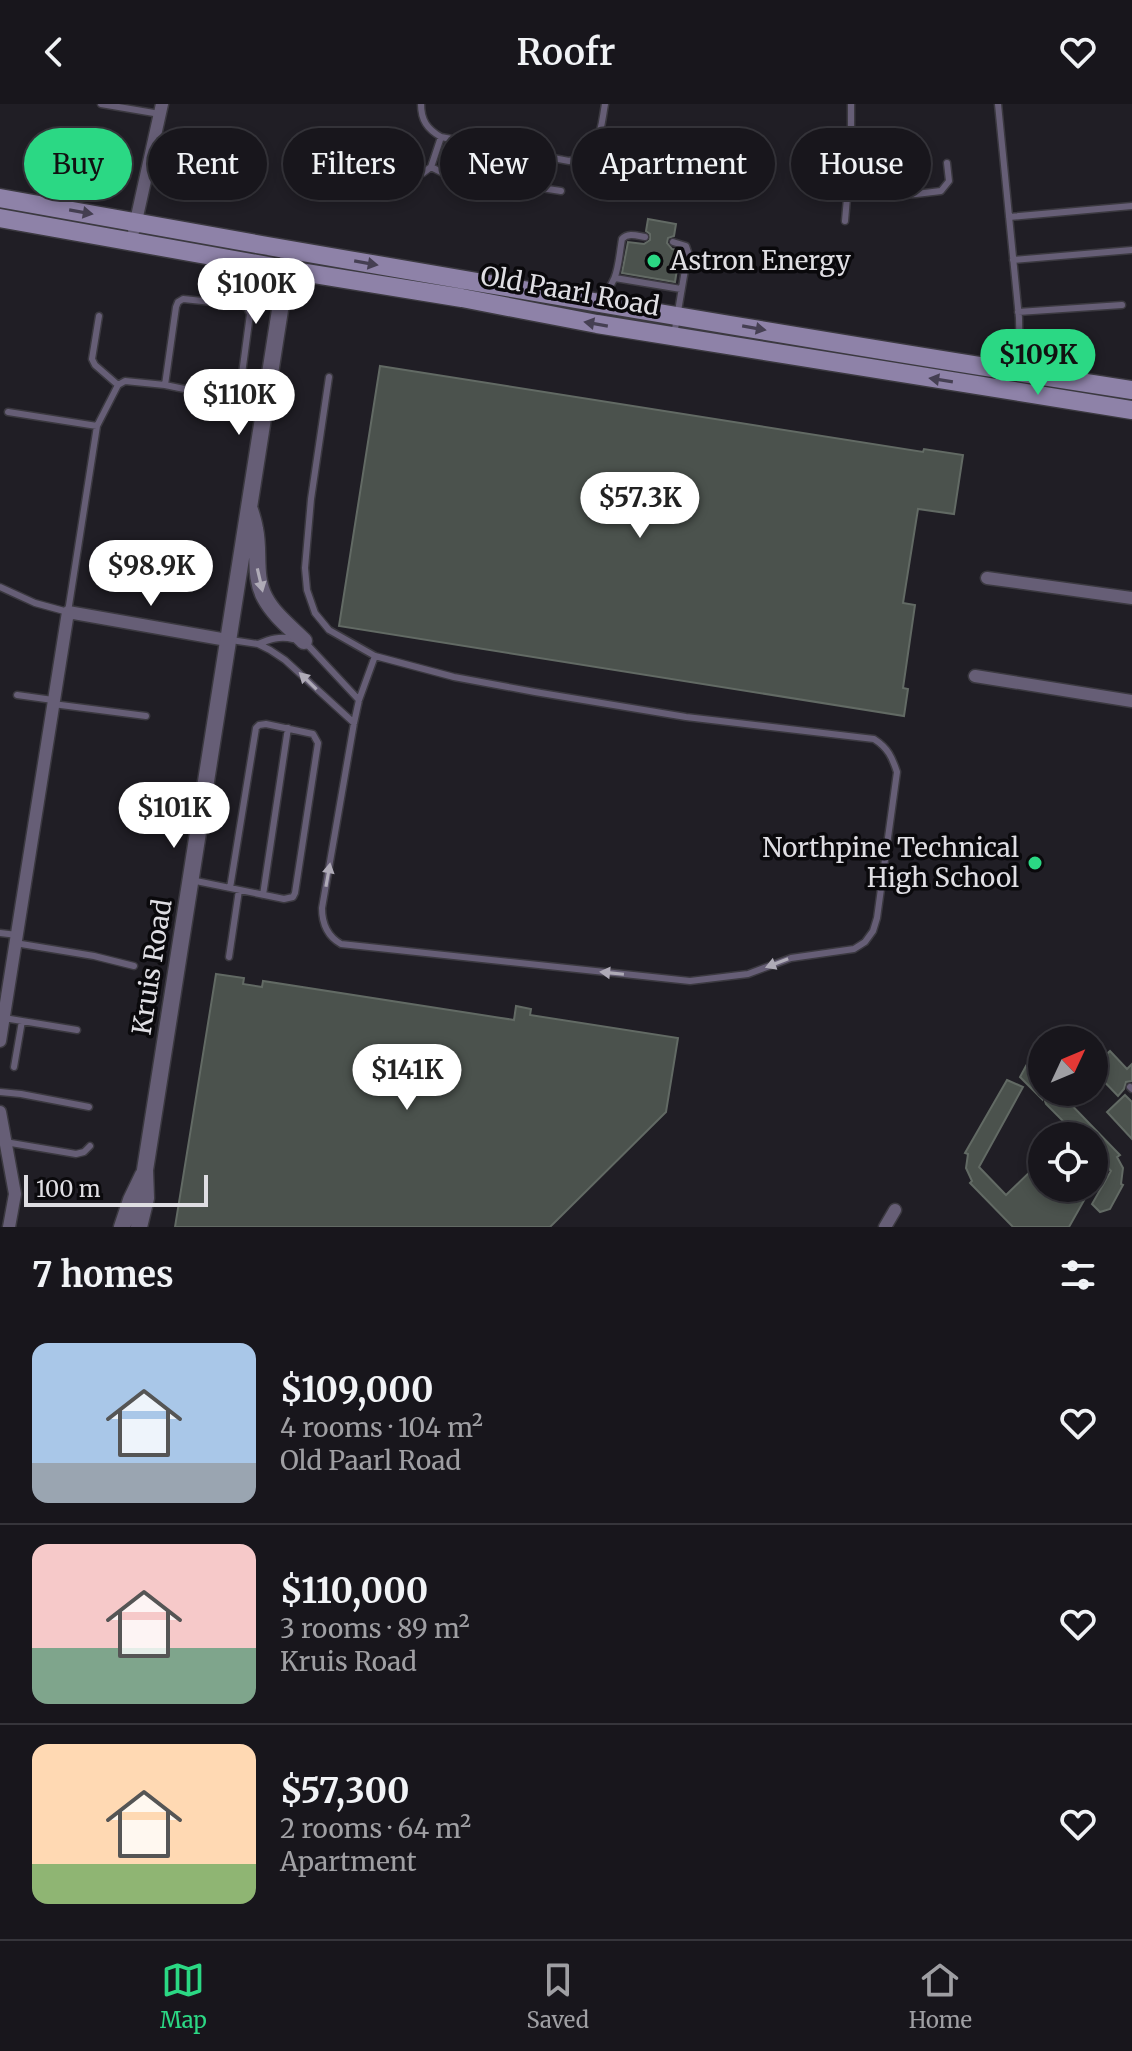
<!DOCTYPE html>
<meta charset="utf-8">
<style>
body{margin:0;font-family:Merriweather,serif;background:#211f25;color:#f1f3f6;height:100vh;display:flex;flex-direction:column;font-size:30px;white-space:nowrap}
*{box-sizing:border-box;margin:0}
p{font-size:26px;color:#9f9fa3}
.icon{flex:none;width:44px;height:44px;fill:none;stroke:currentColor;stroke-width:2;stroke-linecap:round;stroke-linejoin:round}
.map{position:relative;height:1123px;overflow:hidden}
.side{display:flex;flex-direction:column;background:#18161c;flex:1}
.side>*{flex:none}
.banner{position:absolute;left:24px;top:24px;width:1084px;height:72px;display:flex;gap:16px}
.needle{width:52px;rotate:46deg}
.tools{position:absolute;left:1028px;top:922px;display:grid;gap:16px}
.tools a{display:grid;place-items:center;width:80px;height:80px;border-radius:50%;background:#18161c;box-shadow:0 4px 12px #0003,0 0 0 2px #36353b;font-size:40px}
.scale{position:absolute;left:24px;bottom:20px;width:184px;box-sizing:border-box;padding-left:8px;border:4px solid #dfdee3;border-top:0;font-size:22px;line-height:28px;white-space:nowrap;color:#dfdee3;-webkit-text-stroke:6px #0a090c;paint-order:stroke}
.price{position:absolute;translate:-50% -68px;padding:0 18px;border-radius:28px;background:#fff;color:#222;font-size:26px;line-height:52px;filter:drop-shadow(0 2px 4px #0008)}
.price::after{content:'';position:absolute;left:50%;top:48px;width:24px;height:18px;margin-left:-12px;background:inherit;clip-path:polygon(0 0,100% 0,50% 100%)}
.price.on{background:#2bd884;color:#111}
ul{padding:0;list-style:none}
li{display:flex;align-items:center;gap:24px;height:200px;padding:0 32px}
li+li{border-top:2px solid #36353b}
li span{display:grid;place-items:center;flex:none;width:224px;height:160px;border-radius:16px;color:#555}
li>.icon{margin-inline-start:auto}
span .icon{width:96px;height:96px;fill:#fffc;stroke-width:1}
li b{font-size:34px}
h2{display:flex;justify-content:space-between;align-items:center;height:96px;padding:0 32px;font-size:34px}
.chip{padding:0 28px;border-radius:36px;background:#18161c;box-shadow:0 4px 12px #0003,0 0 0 2px #36353b;font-size:28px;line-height:72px}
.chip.on{background:#2bd884;color:#111}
header{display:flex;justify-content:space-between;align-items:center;height:104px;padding:0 32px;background:#18161c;font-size:36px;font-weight:600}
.tabs{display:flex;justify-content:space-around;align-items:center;height:112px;border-top:2px solid #36353b;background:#18161c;font-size:22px;color:#9f9fa3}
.tabs a{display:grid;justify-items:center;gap:4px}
.tabs .on{color:#2bd884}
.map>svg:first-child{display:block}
.building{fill:#4b524d;stroke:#626a64;stroke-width:2}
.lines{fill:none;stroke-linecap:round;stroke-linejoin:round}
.service-casing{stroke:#3b3940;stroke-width:9}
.minor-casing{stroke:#3b3940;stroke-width:15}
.tertiary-casing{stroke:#3b3940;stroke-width:19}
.secondary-casing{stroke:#3b3940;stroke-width:21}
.service{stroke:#665e76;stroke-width:6}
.minor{stroke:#665e76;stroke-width:12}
.tertiary{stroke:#665e76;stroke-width:16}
.secondary{stroke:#8e82a8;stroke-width:18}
.oneway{fill:#453f52}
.oneway2{fill:#afabb7}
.poi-dot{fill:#2bd884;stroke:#0a090c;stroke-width:3}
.labels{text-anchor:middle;stroke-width:7;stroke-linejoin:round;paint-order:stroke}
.poi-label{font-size:26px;fill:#dfdee3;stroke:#0a090c;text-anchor:start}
.street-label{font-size:26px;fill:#dfdee3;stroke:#0a090c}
</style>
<header><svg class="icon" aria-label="back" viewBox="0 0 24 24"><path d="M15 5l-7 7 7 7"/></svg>Roofr<svg class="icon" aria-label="heart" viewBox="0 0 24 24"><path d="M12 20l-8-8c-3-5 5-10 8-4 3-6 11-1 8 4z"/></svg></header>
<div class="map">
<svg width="1132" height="1123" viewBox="0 0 1132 1123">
<rect width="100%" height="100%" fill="#201e25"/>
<path class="building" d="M648 115 676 120 674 132 668 134 667 139 672 145 680 146 675 178 622 169 628 138 644 140 650 136V130L646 127Z
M380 262 923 348 924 345 963 351 954 410 918 405 903 499 915 501 903 584 908 585 904 612 339 522Z
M216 870 244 874 243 880 262 883 263 877 514 916 516 902 531 905 530 911 678 934 666 1008 550 1123H175Z
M1110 947 1127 965 1132 960V977L1126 978 1124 985 1118 992 1094 967V962Z
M1026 962 1035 971 1042 964V988H1059L1120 1051 1117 1053 1123 1064 1121 1080 1123 1081 1110 1105 1100 1108 1092 1100 1111 1067 1094 1049V1032H1056L1066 1020 1046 1000 1042 989V995L1020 973Z
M1007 976 1023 983 979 1063 1006 1091 1042 1056V1084H1091L1069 1123H1013L970 1079 972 1077 966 1064 968 1050 965 1049Z
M1125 991 1132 998V1035L1107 1008Z"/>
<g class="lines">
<defs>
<path id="service" d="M101 0 160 10
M421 0C421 16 427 25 441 33L569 57C601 50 600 28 605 0
M998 0 1019 214 1020 265
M294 43 423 69 431 63 441 33
M594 43 623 56 697 66
M148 63 220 76
M431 63 443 69 561 87
M847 93 916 90 941 87 949 77 947 59
M1009 113 1132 102
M845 117 851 47V0
M673 138 686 142 688 148 674 231
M1013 156 1132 146
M615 174 681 185
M597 193C619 183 618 157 622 135 628 128 638 132 645 133
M1018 208 1122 201
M99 212 92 255 95 261 118 281
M329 273 311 395 305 464 307 486 315 509 329 526 375 552 454 573 535 588 686 613 874 635C888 644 892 653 897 668L877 814 873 827 865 838 854 845 791 854 748 870 690 877 341 840C327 832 322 820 322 804L354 619 359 596 375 552
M8 308 97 322
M0 483 35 499 68 508 97 322 118 281 125 277 165 281 228 294 236 290 240 285 250 210 247 204 242 201 183 195 178 198 176 203 165 281
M231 536 258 540 270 546 285 556 354 619
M304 537 359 596
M258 540C270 535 280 532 293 535
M17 591 53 596
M53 600 146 612
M191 776 284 795 293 793 295 789 318 639 313 630 266 620 259 621 256 624 230 784
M263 791 288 624
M0 829 17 831
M15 839 94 852 134 862
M229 853 239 786
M4 914 77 926
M14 963 22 917
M1130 983 1132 985
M0 988 21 990 89 1003
M5 1038 76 1050 84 1048 90 1042"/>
<path id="minor" d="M134 126 162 0
M987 474 1132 494
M975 572 1132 597
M0 937 68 508 227 536
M0 1008 15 1090 9 1123
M885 1123 895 1106"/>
<path id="tertiary" d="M250 406C252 412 254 419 255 425 260 448 253 472 265 494 274 511 291 524 304 537
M122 1123 131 1096 143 1071
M139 1123 146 1094 145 1066 288 155"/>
<path id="secondary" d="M0 94C87 109 174 126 262 141 551 191 841 241 1132 286
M0 114 307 169 462 194 597 220 1132 306"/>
</defs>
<use href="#service" class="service-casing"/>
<use href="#minor" class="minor-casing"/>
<use href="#tertiary" class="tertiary-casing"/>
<use href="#secondary" class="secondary-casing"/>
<use href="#service" class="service"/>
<use href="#minor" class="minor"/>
<use href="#tertiary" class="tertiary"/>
<use href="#secondary" class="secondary"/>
</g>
<defs><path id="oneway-solid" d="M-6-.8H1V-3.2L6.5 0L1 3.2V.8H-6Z" transform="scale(2)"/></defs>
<g class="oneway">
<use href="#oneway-solid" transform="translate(81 108) rotate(10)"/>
<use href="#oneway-solid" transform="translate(366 159) rotate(10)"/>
<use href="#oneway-solid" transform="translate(596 220) rotate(-170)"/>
<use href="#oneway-solid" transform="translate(754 224) rotate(10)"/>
<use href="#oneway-solid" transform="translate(941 276) rotate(-171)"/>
</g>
<g class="oneway2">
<use href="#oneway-solid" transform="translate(260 476) rotate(77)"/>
<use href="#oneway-solid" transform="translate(308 577) rotate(-136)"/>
<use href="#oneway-solid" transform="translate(328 771) rotate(-80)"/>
<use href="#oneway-solid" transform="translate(777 859) rotate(159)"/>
<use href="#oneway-solid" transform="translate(612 869) rotate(-174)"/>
</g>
<g class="poi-dot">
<circle cx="654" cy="157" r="8"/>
<circle cx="1035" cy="759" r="8"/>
</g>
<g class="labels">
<g class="poi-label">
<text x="670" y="166">Astron Energy</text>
<text x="1019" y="753" text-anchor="end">Northpine Technical<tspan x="1019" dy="30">High School</tspan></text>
</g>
<g class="street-label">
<text transform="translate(570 187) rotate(10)" y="9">Old Paarl Road</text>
<text transform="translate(152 863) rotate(-81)" y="9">Kruis Road</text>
</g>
</g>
</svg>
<div class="tools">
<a><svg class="needle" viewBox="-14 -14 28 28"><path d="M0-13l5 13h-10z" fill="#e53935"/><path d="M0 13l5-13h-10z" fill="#9f9fa3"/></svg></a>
<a><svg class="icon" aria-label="locate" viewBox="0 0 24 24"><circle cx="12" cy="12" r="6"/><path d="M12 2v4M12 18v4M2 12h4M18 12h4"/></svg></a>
</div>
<div class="scale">100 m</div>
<b class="price" style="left:256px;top:222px">$100K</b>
<b class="price on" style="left:1038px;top:293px">$109K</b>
<b class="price" style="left:239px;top:333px">$110K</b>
<b class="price" style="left:640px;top:436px">$57.3K</b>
<b class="price" style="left:151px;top:504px">$98.9K</b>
<b class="price" style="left:174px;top:746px">$101K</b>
<b class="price" style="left:407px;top:1008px">$141K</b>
<div class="banner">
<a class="chip on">Buy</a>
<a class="chip">Rent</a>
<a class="chip">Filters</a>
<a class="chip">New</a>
<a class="chip">Apartment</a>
<a class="chip">House</a>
</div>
</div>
<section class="side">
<h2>7 homes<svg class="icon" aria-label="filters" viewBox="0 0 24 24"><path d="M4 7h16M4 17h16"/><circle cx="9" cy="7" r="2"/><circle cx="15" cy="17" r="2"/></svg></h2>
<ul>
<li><span style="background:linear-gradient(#a9c7e8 75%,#9aa5b1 0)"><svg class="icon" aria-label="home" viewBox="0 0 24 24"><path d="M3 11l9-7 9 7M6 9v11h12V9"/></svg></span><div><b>$109,000</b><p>4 rooms · 104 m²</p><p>Old Paarl Road</p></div><svg class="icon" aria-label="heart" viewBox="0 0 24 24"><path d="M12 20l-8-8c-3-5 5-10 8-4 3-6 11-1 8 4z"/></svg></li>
<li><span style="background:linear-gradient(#f6c9c9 65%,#7fa58c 0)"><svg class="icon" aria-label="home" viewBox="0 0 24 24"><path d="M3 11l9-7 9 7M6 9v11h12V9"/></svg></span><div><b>$110,000</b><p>3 rooms · 89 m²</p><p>Kruis Road</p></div><svg class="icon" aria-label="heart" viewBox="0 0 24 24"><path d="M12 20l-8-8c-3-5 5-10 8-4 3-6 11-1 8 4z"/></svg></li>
<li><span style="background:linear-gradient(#ffd9b3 75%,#8fb573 0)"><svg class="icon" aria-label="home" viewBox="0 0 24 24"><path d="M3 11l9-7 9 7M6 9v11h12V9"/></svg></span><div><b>$57,300</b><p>2 rooms · 64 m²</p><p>Apartment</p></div><svg class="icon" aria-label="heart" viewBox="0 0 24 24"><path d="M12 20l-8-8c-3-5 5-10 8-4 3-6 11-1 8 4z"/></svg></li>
</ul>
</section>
<nav class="tabs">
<a class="on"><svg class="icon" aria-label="map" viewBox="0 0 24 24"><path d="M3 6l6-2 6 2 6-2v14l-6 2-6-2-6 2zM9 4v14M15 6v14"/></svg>Map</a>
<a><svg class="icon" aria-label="saved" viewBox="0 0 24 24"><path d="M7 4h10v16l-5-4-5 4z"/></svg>Saved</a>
<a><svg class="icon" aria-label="home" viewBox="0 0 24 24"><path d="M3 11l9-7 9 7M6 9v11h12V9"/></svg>Home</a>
</nav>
